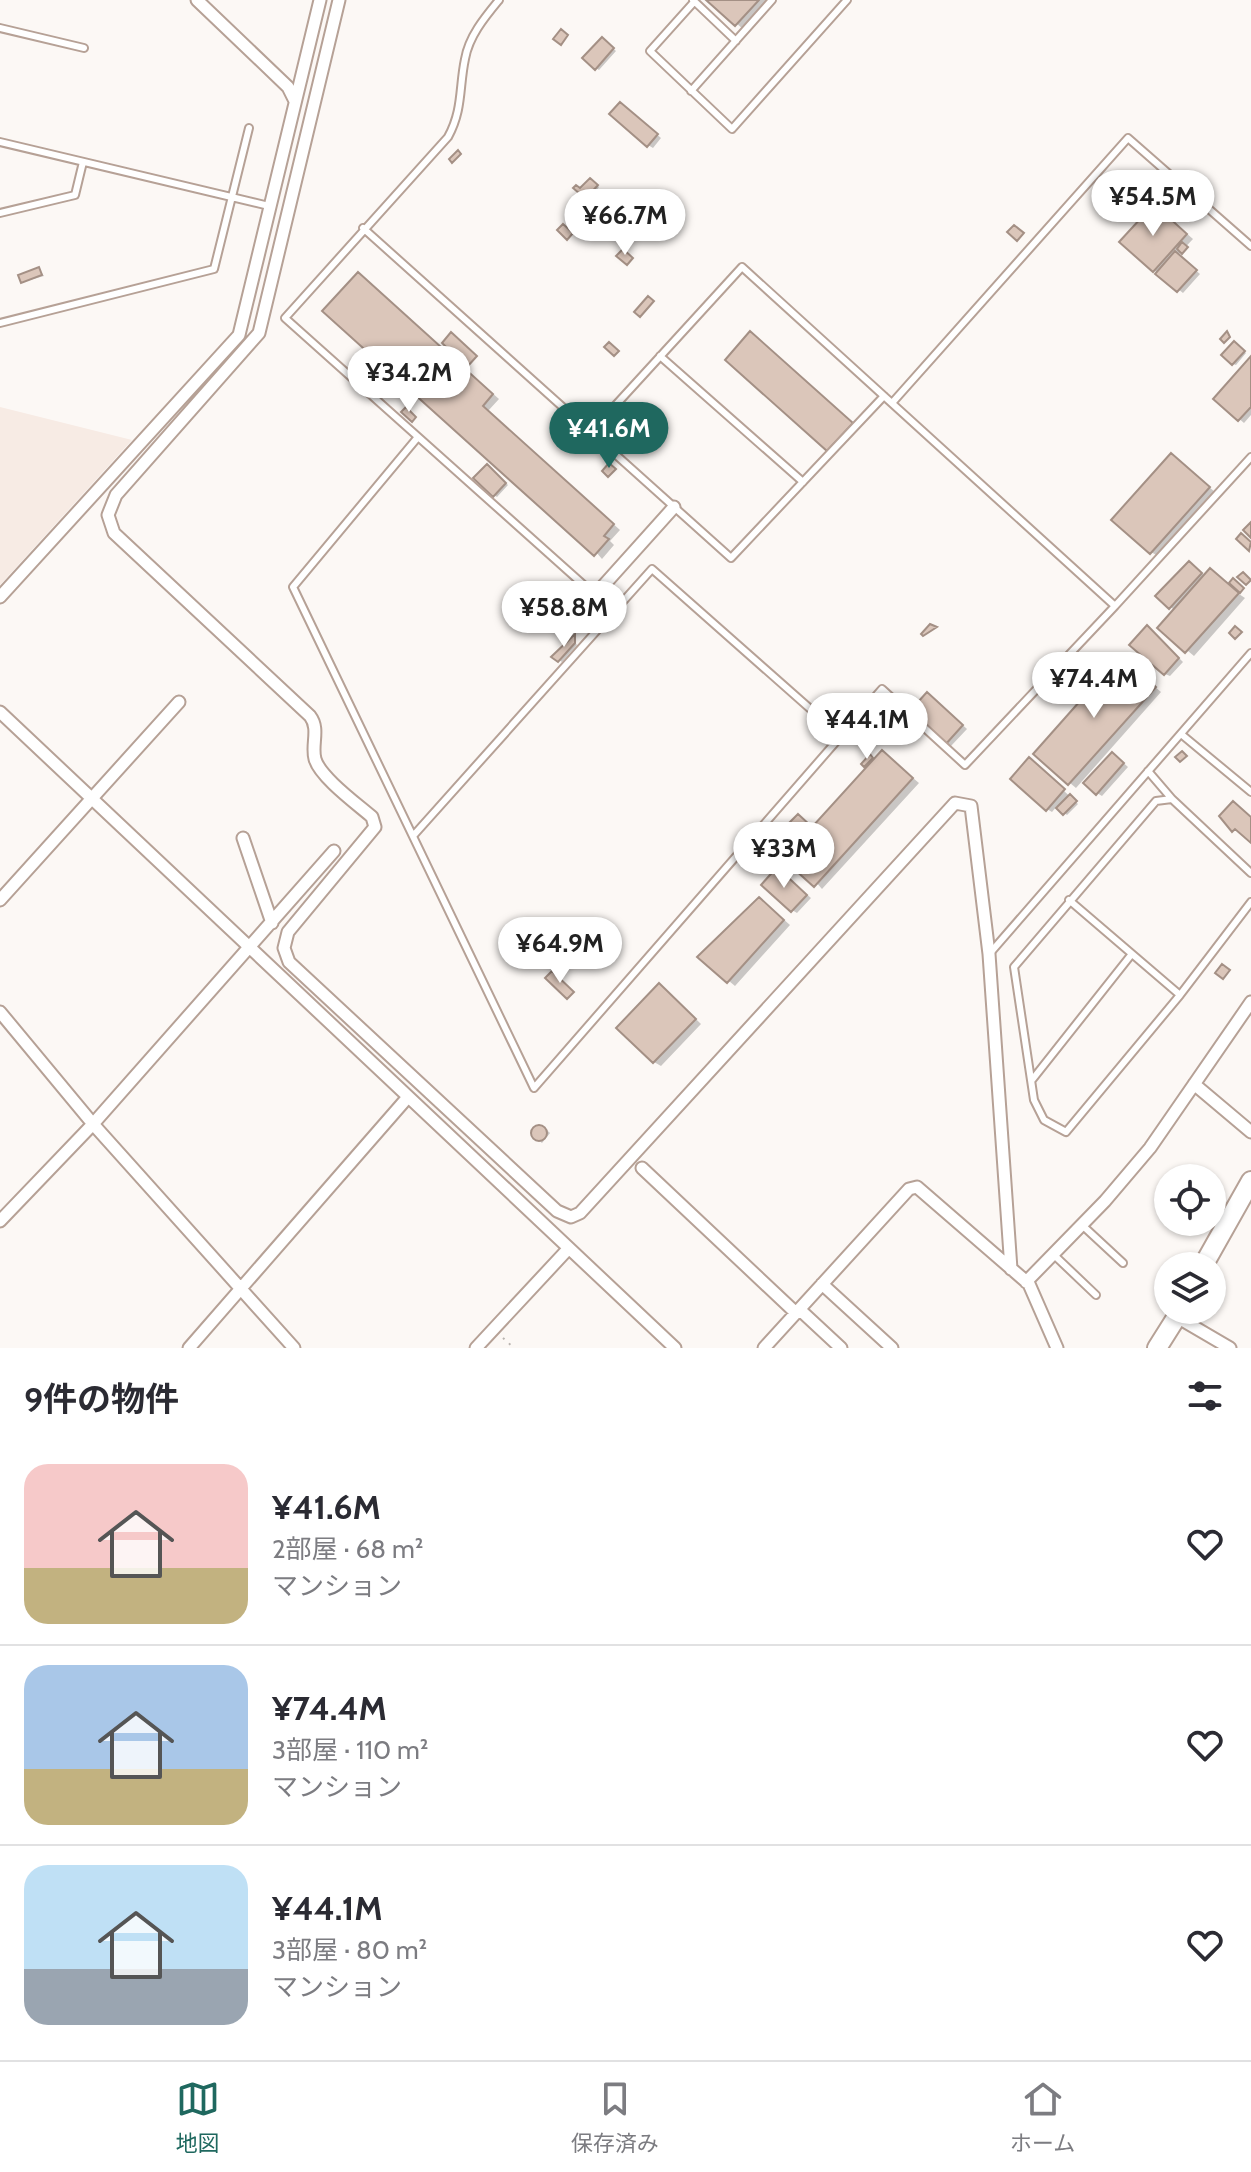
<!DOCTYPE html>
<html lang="ja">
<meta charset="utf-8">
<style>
body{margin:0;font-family:Cabin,"Noto Sans JP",sans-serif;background:#f2f2f3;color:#2b2b33;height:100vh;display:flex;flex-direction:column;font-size:30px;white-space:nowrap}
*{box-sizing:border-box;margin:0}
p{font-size:26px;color:#7c7c81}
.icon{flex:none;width:44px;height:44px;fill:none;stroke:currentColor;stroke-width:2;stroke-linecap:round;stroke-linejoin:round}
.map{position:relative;height:1348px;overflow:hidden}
.drawer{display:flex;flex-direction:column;background:#fff;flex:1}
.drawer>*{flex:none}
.buttons{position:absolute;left:1154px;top:1164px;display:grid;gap:16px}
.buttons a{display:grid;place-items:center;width:72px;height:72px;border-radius:50%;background:#fff;box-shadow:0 2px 6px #0004;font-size:40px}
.price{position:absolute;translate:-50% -68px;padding:0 18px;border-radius:28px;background:#fff;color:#222;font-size:26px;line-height:52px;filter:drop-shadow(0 2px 4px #0008)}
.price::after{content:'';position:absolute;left:50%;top:48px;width:24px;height:18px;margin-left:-12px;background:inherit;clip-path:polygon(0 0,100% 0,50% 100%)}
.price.on{background:#1f685f;color:#fff}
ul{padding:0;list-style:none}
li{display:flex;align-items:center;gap:24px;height:200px;padding:0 24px}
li+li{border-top:2px solid #e1e1e2}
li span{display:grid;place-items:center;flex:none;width:224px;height:160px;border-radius:24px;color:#555}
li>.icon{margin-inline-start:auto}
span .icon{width:96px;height:96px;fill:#fffc;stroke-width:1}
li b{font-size:34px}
h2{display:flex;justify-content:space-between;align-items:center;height:96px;padding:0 24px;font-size:34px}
.tabs{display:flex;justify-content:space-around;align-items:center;height:112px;border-top:2px solid #e1e1e2;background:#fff;font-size:22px;color:#7c7c81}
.tabs a{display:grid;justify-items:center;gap:4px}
.tabs .on{color:#1f685f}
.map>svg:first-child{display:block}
.built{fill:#f7ebe4}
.shadow{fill:#0003}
.building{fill:#dbc6ba;stroke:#a49085;stroke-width:2}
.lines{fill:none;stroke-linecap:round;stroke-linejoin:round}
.lane-casing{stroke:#b6a196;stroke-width:10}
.street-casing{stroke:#b6a196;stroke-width:15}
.primary-casing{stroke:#b6a196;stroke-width:22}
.path{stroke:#b9b4b0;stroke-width:2;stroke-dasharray:2 6;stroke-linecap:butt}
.lane{stroke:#fff;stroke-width:6}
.street{stroke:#fff;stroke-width:11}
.primary{stroke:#fff;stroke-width:18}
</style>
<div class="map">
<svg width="1251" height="1348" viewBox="0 0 1251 1348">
<rect width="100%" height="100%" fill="#fcf8f5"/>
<path class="built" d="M0 407 132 440 0 585Z"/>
<path class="shadow" d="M709 0H769L743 29Z
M605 41 616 51 599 70 596 68Z
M625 107 661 138 653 148 648 145Z
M593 182 599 187 593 195 588 192 585 195 576 188 581 190Z
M1161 211 1193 239 1178 255 1200 274 1183 293 1154 270Z
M39 269 44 276 23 282Z
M358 274 499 399 488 411 620 530 610 541 614 545 602 559Z
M757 338 858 428 835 453 828 449Z
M1237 345 1246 353 1236 365 1233 364Z
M1251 359V415L1244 423 1216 399Z
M1171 455 1215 492 1158 556 1151 552Z
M490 468 508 485 497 497 494 495Z
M1194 566 1205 576 1229 585 1234 581 1243 590 1239 594 1245 598 1194 656 1159 627 1175 610 1170 607Z
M1152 631 1183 662 1170 676 1165 674Z
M573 640 577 645 562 662 559 660Z
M1121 658 1161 692 1076 788 1035 754 1087 696 1084 694 1087 686 1092 690Z
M932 697 967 729 951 746 946 743Z
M882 752 919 783 822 889 777 838 801 818 812 829 869 767 863 764 870 757 874 761Z
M1117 757 1128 767 1102 796 1097 793Z
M1034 763 1078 804 1067 815 1057 806 1052 812 1047 809Z
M782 873 811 898 797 913 792 910Z
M766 904 790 925 735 986 700 957Z
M666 990 701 1024 661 1066 654 1062Z
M541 1125 550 1133 542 1143 531 1134Z"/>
<path class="building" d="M706 0H759L735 26Z
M561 29 568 35 561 45 553 39Z
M602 37 614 48 595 70 582 58Z
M620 102 658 134 647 147 609 114Z
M458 150 461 154 452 163 449 159Z
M590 178 598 185 589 195 585 191 581 195 573 188 576 185 580 188Z
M613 199 619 206 609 217 602 210Z
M1154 204 1187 234 1153 272 1119 242Z
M563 224 573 233 567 240 557 230Z
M1014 225 1024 233 1017 241 1007 232Z
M1182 242 1188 247 1182 254 1177 249Z
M623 249 633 258 627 265 616 256Z
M1175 251 1197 270 1177 292 1155 274Z
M39 267 42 275 21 283 18 275Z
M358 272 493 394 483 406 614 524 604 536 609 539 594 556 322 311Z
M648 296 654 301 640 317 634 312Z
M750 331 853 423 827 451 725 360Z
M1227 331 1230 337 1224 343 1220 339Z
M451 332 477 356 467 367 442 343Z
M1234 341 1245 351 1232 365 1221 355Z
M609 342 619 351 614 356 604 347Z
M1251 356V407L1238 421 1213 399Z
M406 407 416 417 412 422 401 412Z
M1171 453 1210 487 1150 554 1111 520Z
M609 463 616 469 608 477 602 471Z
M487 464 506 483 493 497 473 478Z
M1251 522V538L1243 530Z
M1241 533 1251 542 1249 551 1236 539Z
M1189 561 1202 573 1169 609 1155 596Z
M1210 568 1239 593 1185 653 1157 628Z
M1243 572 1251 580 1246 585 1237 577Z
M1233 578 1244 588 1240 593 1229 583Z
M930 624 937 627 923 636 921 634Z
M1147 625 1179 658 1164 675 1129 645Z
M1235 626 1242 632 1235 639 1229 633Z
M575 634V643L558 662 551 657Z
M1120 656 1156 687 1068 785 1033 754Z
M1087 684 1091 688 1083 696 1079 692Z
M927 692 963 725 945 745 909 712Z
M882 750 913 778 814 887 783 859Z
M1182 751 1187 756 1180 762 1175 757Z
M1112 752 1124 763 1096 795 1083 783Z
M870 754 873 758 864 767 861 764Z
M1029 757 1065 789 1046 811 1010 779Z
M1070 794 1077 801 1063 815 1056 808Z
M1233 801 1251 817V843L1235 829 1232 832 1219 816Z
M798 814 811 826 787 851 774 838Z
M777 867 807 895 791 912 761 885Z
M759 897 784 920 727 983 697 957Z
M1222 964 1230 970 1223 979 1215 973Z
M552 971 574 992 567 999 545 978Z
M659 983 696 1019 653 1063 616 1028Z
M531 1133a8 8 0 1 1 16 0a8 8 0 1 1-16 0Z"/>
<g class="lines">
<defs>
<path id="lane" d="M499 0C485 17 469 36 465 59 459 87 463 110 448 137L285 318 595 595
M693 0 736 41
M694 2 650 51 732 129 847 0
M0 28 84 48
M691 91 772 0
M0 142 269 206
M0 213 75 195 83 162
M363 228 731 558 884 396
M0 323 214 269 249 128
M660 356 803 482
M892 403 1128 138 1251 246
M591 432 742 267 1115 606 1251 457
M418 437 293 587 534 1088 882 689 965 765 1115 606
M1181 734 1251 792
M1148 771 1172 799 1156 801 1014 967 1034 1100 1044 1120 1066 1132 1180 995 1251 902
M1172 799 1251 873
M413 836 652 569 841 736
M1069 900 1180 995
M991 952 1251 653
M1032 1080 1131 955
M1082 1225 1123 1263
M1053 1254 1096 1295"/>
<path id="street" d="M197 0 288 87 295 101
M339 0 259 333 116 495 108 515 114 533 310 716C320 729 311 745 315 759 320 777 357 804 372 817L375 827 288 932 284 948 289 962 557 1211 571 1217 580 1213 955 803 971 806 989 954 1011 1269
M595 595 674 507
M0 597 239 335 320 0
M0 712 675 1348
M243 838 272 923
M0 900 179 702
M0 1012 93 1124 294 1348
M1194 1084 1251 1132
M642 1168 796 1313
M0 1221 93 1124 334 851
M1026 1282 1105 1201 1150 1148 1251 1002
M822 1284 892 1348
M799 1309 841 1348
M1177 1317 1230 1348
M189 1348 408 1097
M476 1348 569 1248
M764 1348 909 1189 917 1187 1029 1284 1057 1348"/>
<path id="primary" d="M1203 1266 1251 1181
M1157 1348 1181 1310"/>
</defs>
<use href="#lane" class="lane-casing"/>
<use href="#street" class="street-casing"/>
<use href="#primary" class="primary-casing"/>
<path class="path" d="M503 1338 514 1348"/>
<use href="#lane" class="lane"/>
<use href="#street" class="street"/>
<use href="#primary" class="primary"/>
</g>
</svg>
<div class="buttons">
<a><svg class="icon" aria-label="locate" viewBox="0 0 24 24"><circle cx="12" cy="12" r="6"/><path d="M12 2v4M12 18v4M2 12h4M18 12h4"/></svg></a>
<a><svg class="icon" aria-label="layers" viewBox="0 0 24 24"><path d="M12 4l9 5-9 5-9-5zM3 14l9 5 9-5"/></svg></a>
</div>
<b class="price" style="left:1153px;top:238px">¥54.5M</b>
<b class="price" style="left:625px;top:257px">¥66.7M</b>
<b class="price" style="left:409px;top:414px">¥34.2M</b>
<b class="price on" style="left:609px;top:470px">¥41.6M</b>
<b class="price" style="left:564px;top:649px">¥58.8M</b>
<b class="price" style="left:1094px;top:720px">¥74.4M</b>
<b class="price" style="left:867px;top:761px">¥44.1M</b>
<b class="price" style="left:784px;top:890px">¥33M</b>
<b class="price" style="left:560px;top:985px">¥64.9M</b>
</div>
<section class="drawer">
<h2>9件の物件<svg class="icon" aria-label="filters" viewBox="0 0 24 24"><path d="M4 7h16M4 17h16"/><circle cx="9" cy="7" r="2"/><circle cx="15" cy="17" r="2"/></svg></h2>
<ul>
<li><span style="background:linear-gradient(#f6c9c9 65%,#c2b280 0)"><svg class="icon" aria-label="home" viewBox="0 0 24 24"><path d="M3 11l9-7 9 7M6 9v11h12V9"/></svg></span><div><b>¥41.6M</b><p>2部屋 · 68 m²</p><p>マンション</p></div><svg class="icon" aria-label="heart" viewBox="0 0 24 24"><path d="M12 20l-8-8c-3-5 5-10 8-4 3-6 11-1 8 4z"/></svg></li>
<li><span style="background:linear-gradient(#a9c7e8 65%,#c2b280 0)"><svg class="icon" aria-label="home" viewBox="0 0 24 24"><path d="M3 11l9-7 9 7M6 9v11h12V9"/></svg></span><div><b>¥74.4M</b><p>3部屋 · 110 m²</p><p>マンション</p></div><svg class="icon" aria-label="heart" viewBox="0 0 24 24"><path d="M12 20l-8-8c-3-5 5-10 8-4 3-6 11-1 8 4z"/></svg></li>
<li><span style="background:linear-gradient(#bfe0f5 65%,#9aa5b1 0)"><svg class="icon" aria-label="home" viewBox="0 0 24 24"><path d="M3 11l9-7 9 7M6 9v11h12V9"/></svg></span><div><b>¥44.1M</b><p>3部屋 · 80 m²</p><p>マンション</p></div><svg class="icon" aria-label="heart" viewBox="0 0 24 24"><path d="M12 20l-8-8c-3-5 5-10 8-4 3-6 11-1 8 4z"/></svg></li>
</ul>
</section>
<nav class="tabs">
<a class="on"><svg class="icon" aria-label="map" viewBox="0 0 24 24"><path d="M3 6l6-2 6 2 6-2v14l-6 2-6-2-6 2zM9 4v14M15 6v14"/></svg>地図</a>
<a><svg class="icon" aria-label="saved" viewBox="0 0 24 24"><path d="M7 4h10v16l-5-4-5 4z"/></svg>保存済み</a>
<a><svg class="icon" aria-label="home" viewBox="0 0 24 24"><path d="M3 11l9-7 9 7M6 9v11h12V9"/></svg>ホーム</a>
</nav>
